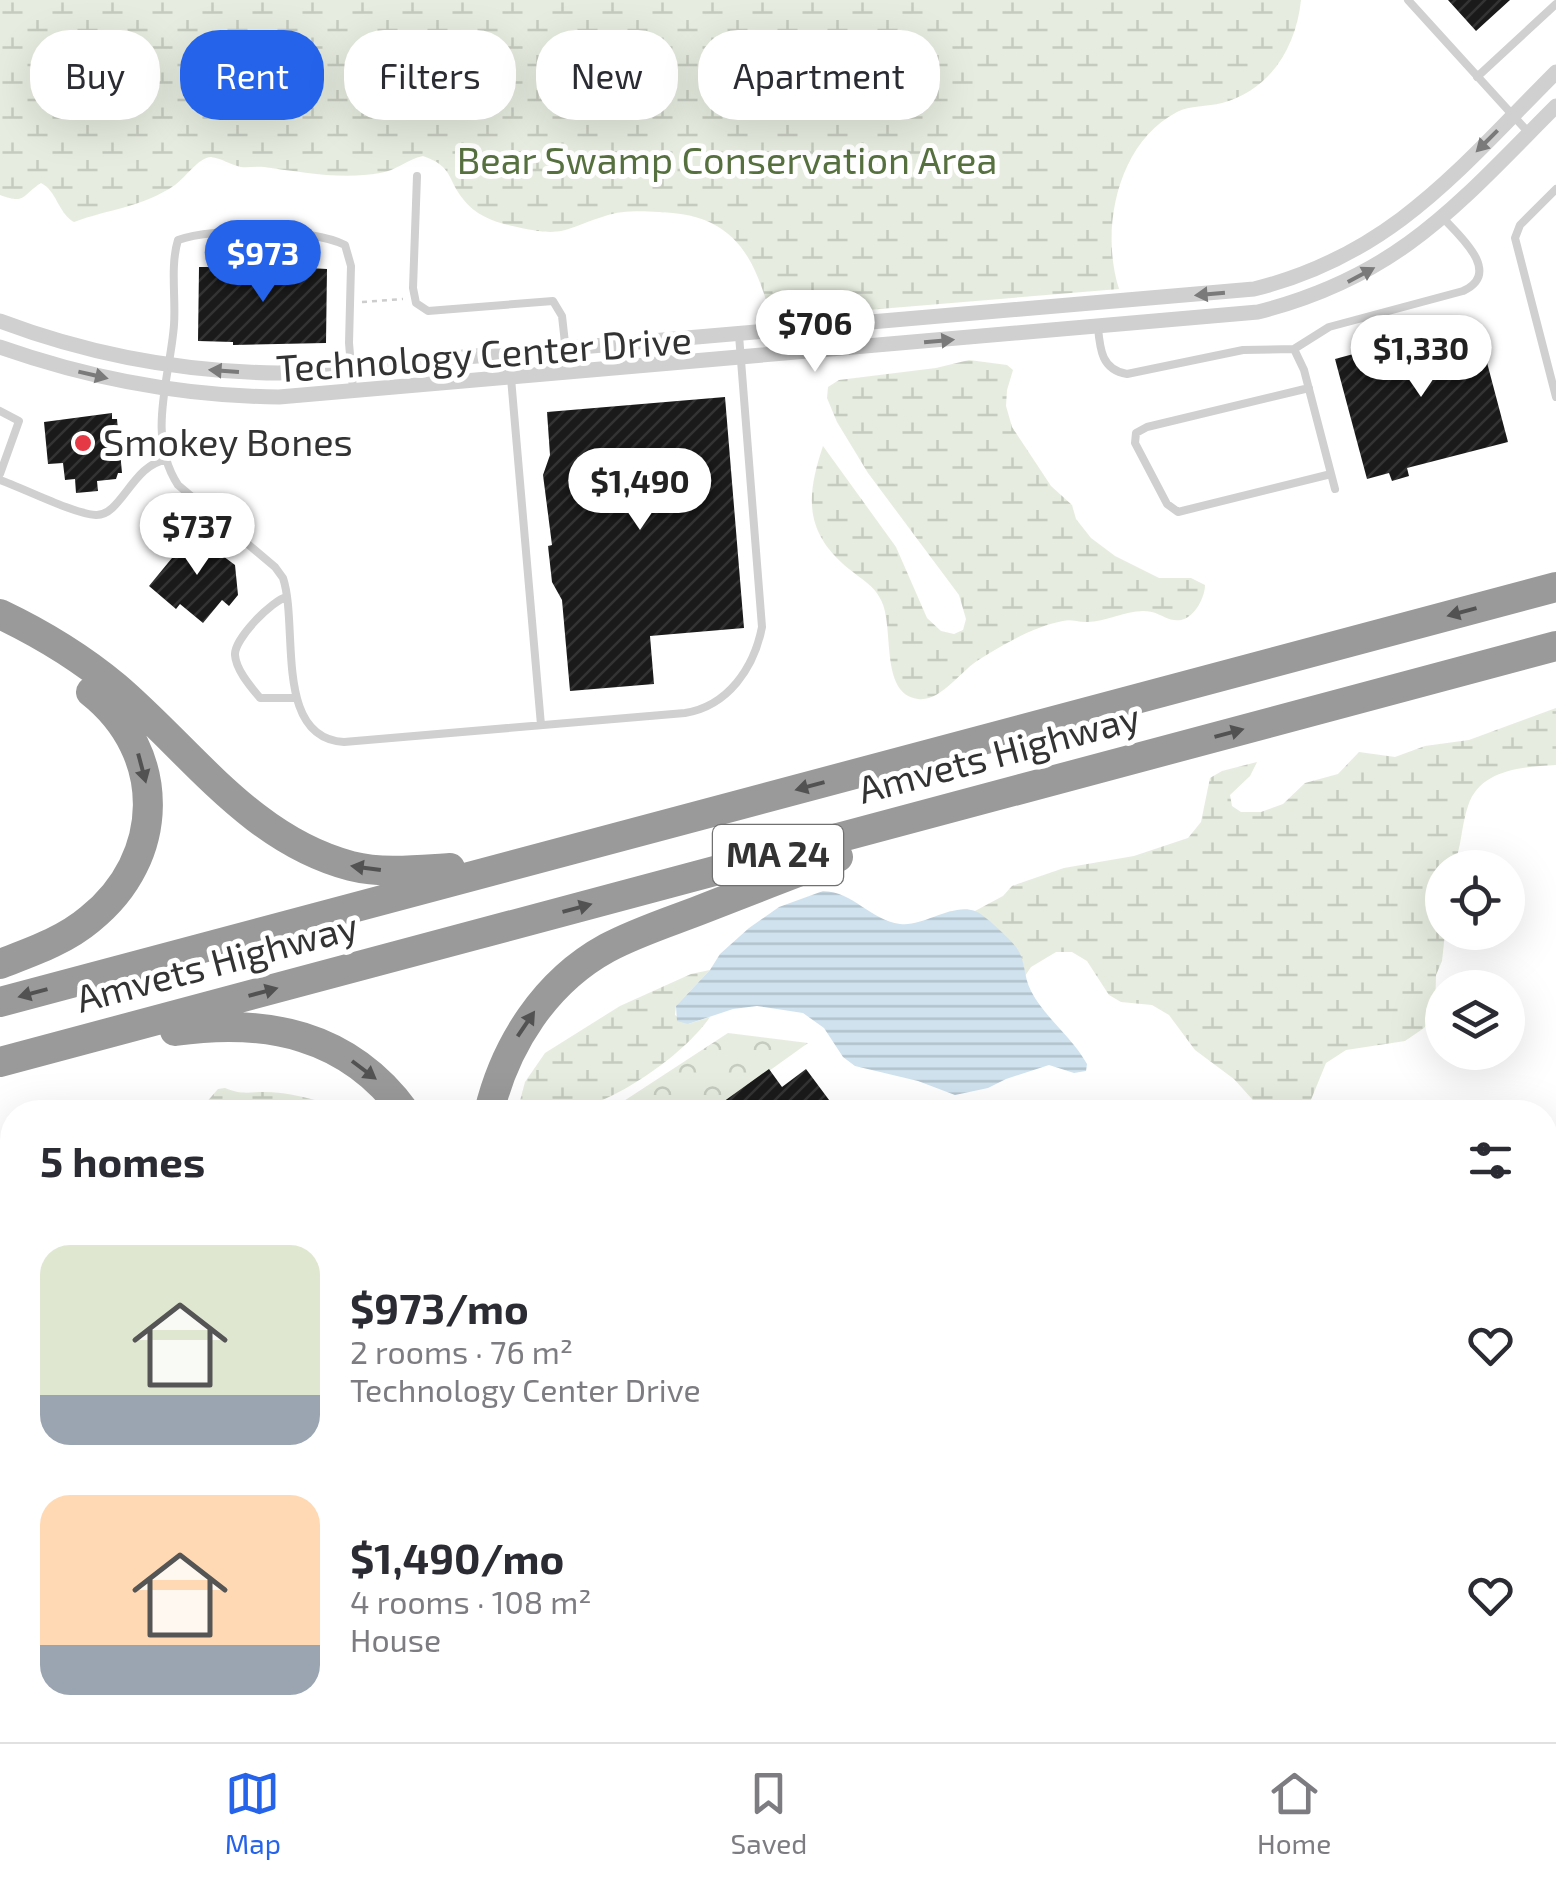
<!DOCTYPE html>
<meta charset="utf-8">
<style>
body{margin:0;font-family:"Exo 2",sans-serif;background:#f2f2f3;color:#2b2b33;height:100vh;display:flex;flex-direction:column;font-size:38px;white-space:nowrap}
*{box-sizing:border-box;margin:0}
p{font-size:32px;color:#7c7c81}
.icon{flex:none;width:55px;height:55px;fill:none;stroke:currentColor;stroke-width:2;stroke-linecap:round;stroke-linejoin:round}
.map{position:relative;flex:1;overflow:hidden}
.details{position:absolute;left:0px;top:1100px;width:1558px;height:642px;display:flex;flex-direction:column;background:#fff;border-radius:40px 40px 0 0;box-shadow:0 10px 40px #0002}
.details>*{flex:none}
.banner{position:absolute;left:30px;top:30px;width:1000px;height:90px;display:flex;gap:20px}
.buttons{position:absolute;left:1425px;top:850px;display:grid;gap:20px}
.buttons a{display:grid;place-items:center;width:100px;height:100px;border-radius:50%;background:#fff;box-shadow:0 10px 40px #0002;font-size:50px}
.price{position:absolute;translate:-50% -85px;padding:0 22px;border-radius:35px;background:#fff;color:#222;font-size:32px;line-height:65px;filter:drop-shadow(0 2px 5px #0008)}
.price::after{content:'';position:absolute;left:50%;top:60px;width:30px;height:22px;margin-left:-15px;background:inherit;clip-path:polygon(0 0,100% 0,50% 100%)}
.price.on{background:#2563eb;color:#fff}
ul{padding:0;list-style:none}
li{display:flex;align-items:center;gap:30px;height:250px;padding:0 40px}
li span{display:grid;place-items:center;flex:none;width:280px;height:200px;border-radius:30px;color:#555}
li>.icon{margin-inline-start:auto}
span .icon{width:120px;height:120px;fill:#fffc;stroke-width:1}
li b{font-size:42px}
h2{display:flex;justify-content:space-between;align-items:center;height:120px;padding:0 40px;font-size:42px}
.chip{padding:0 35px;border-radius:40px;background:#fff;box-shadow:0 10px 40px #0002;font-size:35px;line-height:90px}
.chip.on{background:#2563eb;color:#fff}
.tabs{display:flex;justify-content:space-around;align-items:center;height:140px;border-top:2px solid #e1e1e2;background:#fff;font-size:28px;color:#7c7c81}
.tabs a{display:grid;justify-items:center;gap:5px}
.tabs .on{color:#2563eb}
.map>svg:first-child{display:block}
.forest{fill:url(#forest-crowns)}
.wetland{fill:url(#wetland-marsh)}
.water{fill:url(#water-rules)}
.building{fill:url(#building-hatch)}
.lines{fill:none;stroke-linecap:round;stroke-linejoin:round}
.path{stroke:#cdcdcd;stroke-width:2.5;stroke-dasharray:5 5;stroke-linecap:butt}
.lane{stroke:#d0d0d0;stroke-width:8}
.street{stroke:#d0d0d0;stroke-width:15}
.secondary{stroke:#bdbdbd;stroke-width:22}
.highway{stroke:#9a9a9a;stroke-width:30}
.oneway{fill:#7a7a7a}
.oneway2{fill:#525252}
.poi-dot{fill:#e63946;stroke:#fff;stroke-width:4}
.labels{text-anchor:middle;stroke-width:10;stroke-linejoin:round;paint-order:stroke}
.shield{fill:#fff;stroke:#707070;stroke-width:2.5}
.shield-label{font-size:35px;font-weight:bold;fill:#333}
.park-label{font-size:38px;fill:#56703f;stroke:#fff}
.street-label{font-size:38px;fill:#333;stroke:#fff}
.poi-label{font-size:38px;fill:#333;stroke:#fff;text-anchor:start}
</style>
<div class="map">
<svg width="1556" height="1742" viewBox="0 0 1556 1742">
<defs>
<pattern id="forest-crowns" width="20" height="18" patternUnits="userSpaceOnUse" patternTransform="scale(2.5)"><rect width="20" height="18" fill="#e6ecdf"/><path d="M2 6a3 3 0 1 1 6 0M12 15a3 3 0 1 1 6 0" fill="none" stroke="#c6cbc0"/></pattern>
<pattern id="wetland-marsh" width="20" height="14" patternUnits="userSpaceOnUse" patternTransform="scale(2.5)"><rect width="20" height="14" fill="#e6ecdf"/><path d="M1 5h8M5 5V1M11 12h8M15 12V8" fill="none" stroke="#c6cbc0"/></pattern>
<pattern id="water-rules" width="6" height="5" patternUnits="userSpaceOnUse" patternTransform="scale(2.5)"><rect width="6" height="5" fill="#cfe2ee"/><path d="M0 2.5h6" fill="none" stroke="#b2c2cd"/></pattern>
<pattern id="building-hatch" width="6" height="6" patternUnits="userSpaceOnUse" patternTransform="scale(2.5)"><rect width="6" height="6" fill="#1a1a1a"/><path d="M-1 1l2-2M0 6l6-6M5 7l2-2" fill="none" stroke="#333"/></pattern>
</defs>
<rect width="100%" height="100%" fill="#fff"/>
<path class="forest" d="M728 1033 808 1043 712 1112H607Z
M12 1544V1630L0 1616V1550Z
M18 1730H454L468 1742H0V1735Z
M552 1730H643L645 1735 641 1742H571Z"/>
<path class="wetland" d="M0 0H1301C1296 48 1270 90 1222 103 1207 107 1190 105 1177 112 1117 143 1100 230 1119 289L771 318C754 253 732 214 659 212 642 211 622 210 605 216 563 229 565 238 517 227 496 223 476 216 463 199 447 179 453 166 423 156 407 159 396 171 380 173 342 180 302 172 264 167 256 166 249 168 241 167 231 165 221 158 211 157 199 157 185 178 175 185 143 207 109 209 74 222 58 213 57 191 41 183 22 195 26 205 0 195Z
M969 360 1007 365 1013 370 1007 390 1006 406 1012 427 1051 486 1072 505 1076 519 1091 538 1115 556 1159 578H1191L1205 585C1205 597 1195 617 1181 620 1170 622 1163 615 1152 612 1130 607 1107 623 1085 622 1077 622 1071 619 1063 621 1035 626 1004 644 980 659 961 670 941 702 918 699 879 694 895 627 881 600 874 585 861 579 849 569 804 532 806 497 823 446L896 547 927 618 941 631 954 634 963 630 966 619 959 595 868 473 837 422 827 398 828 387 839 380 936 368Z
M1556 708V765C1523 767 1480 769 1468 806 1461 826 1462 847 1453 867L1442 868 1445 933 1442 961 1436 975 1435 1012 1424 1028 1405 1041 1346 1050 1326 1063 1308 1107 1299 1112H1273L1261 1109 1234 1079 1195 1050 1169 1015 1152 1005 1121 1002 1109 995 1087 961 1072 952H1056L1031 967 1025 976C1023 946 998 928 975 911L1003 896 1012 886 1064 868 1134 856 1188 838 1201 822 1210 778 1222 771 1257 762 1250 776 1230 795 1232 806 1241 812H1261L1283 804 1305 783 1338 774 1359 752 1395 757 1425 746 1469 740Z
M710 970 676 1006 675 1015 688 1024 710 1017C683 1056 612 1105 564 1112 549 1114 532 1112 517 1112L525 1082 545 1053 620 1006 691 974Z
M225 1088C241 1095 249 1092 265 1092 283 1092 299 1096 315 1100L321 1112H203L205 1104 218 1089Z"/>
<path class="water" d="M823 891C854 892 870 920 900 924 924 927 951 903 975 911 984 914 1011 940 1016 947 1026 960 1023 976 1031 991 1045 1018 1072 1037 1087 1064L1086 1071 1074 1073 1049 1065 1006 1079 988 1088 955 1095 918 1081 855 1066 843 1057 824 1028 803 1013 757 1006 733 1009 688 1024 677 1021 676 1006 710 970 720 954 749 928 779 907Z"/>
<path class="building" d="M1448 0H1510L1476 31Z
M235 264 327 269 326 343 233 345V342L198 341 199 267H235Z
M1476 321 1508 442 1407 468 1409 476 1392 481 1389 473 1367 479 1335 359 1383 346 1381 339 1425 327 1427 334Z
M725 397 744 628 650 636 654 684 570 691 562 600 552 582 548 546 552 545 543 475 550 455 547 412Z
M112 413V419H117L122 473H118L116 479 97 481 98 491 76 493 75 479 65 480 63 463 48 464 44 422Z
M191 532 235 565 238 595 229 606 222 600 203 623 180 604 176 609 149 586 172 558 168 555Z
M769 1069 782 1087 806 1069 838 1112H709Z
M1 1676 12 1714 0 1719V1677Z
M766 1730H832L825 1742H789Z
M1044 1730H1323L1328 1737 1322 1742H1040L1037 1736Z
M1415 1730H1475L1485 1742H1425Z"/>
<g class="lines">
<path class="path" d="M362 302 403 299"/>
<path class="lane" d="M1408 0 1529 133
M1477 77 1556 4
M417 176 413 288 416 303 428 311 553 301 562 316 568 370
M1556 189 1520 225 1515 238 1556 397
M1098 328C1100 350 1102 370 1127 374L1243 350 1294 349 1329 327 1463 291C1502 273 1461 237 1443 218
M1294 349 1304 370 1335 489
M511 378 541 725
M1309 388 1147 427 1136 433 1135 443 1167 504 1178 512 1331 474
M353 389 349 343 351 266 345 245C312 228 213 227 178 240 170 266 176 298 174 325 170 378 146 436 178 485L275 567 283 578C299 626 273 738 344 742L685 713C728 706 754 668 762 627L739 335
M0 411 19 421 0 474
M0 480C23 488 74 514 96 515 121 516 133 464 166 460
M287 597C272 600 234 639 235 655 236 670 251 687 260 698H296
M1545 1318 1556 1317
M1545 1492 1556 1504
M1545 1562 1556 1575
M1545 1720 1556 1733
M704 1730 727 1742
M962 1730 975 1742
M1023 1730 1033 1742
M1393 1730 1403 1742
M1514 1730 1524 1742
M851 1742 857 1730"/>
<path class="street" d="M0 321C90 355 182 372 279 373L1254 289C1392 255 1460 168 1556 72
M0 347C91 379 183 396 279 397L1258 312C1400 276 1458 204 1556 106
M911 1742 918 1730"/>
<path class="secondary" d="M0 1281 12 1292
M0 1311 12 1321
M480 1730 494 1742
M523 1730 539 1742"/>
<path class="highway" d="M0 614C42 634 80 657 116 687 191 751 251 840 351 866 383 874 417 870 450 868
M0 964C31 952 64 941 90 919 166 858 168 753 91 692
M0 1002 1556 587
M175 1031C266 1018 348 1034 405 1112
M0 1062 1556 646
M489 1112C505 1045 545 982 607 948 637 932 669 922 700 910 746 892 792 874 838 857
M0 1264 12 1272
M0 1533 12 1528"/>
</g>
<defs><path id="oneway-solid" d="M-6-.8H1V-3.2L6.5 0L1 3.2V.8H-6Z" transform="scale(2.5)"/></defs>
<g class="oneway">
<use href="#oneway-solid" transform="translate(1487 141) rotate(135)"/>
<use href="#oneway-solid" transform="translate(1361 275) rotate(-28)"/>
<use href="#oneway-solid" transform="translate(1210 294) rotate(175)"/>
<use href="#oneway-solid" transform="translate(939 341) rotate(-5)"/>
<use href="#oneway-solid" transform="translate(224 371) rotate(-176)"/>
<use href="#oneway-solid" transform="translate(93 375) rotate(13)"/>
</g>
<g class="oneway2">
<use href="#oneway-solid" transform="translate(1462 612) rotate(165)"/>
<use href="#oneway-solid" transform="translate(1229 733) rotate(-15)"/>
<use href="#oneway-solid" transform="translate(142 768) rotate(75)"/>
<use href="#oneway-solid" transform="translate(810 786) rotate(165)"/>
<use href="#oneway-solid" transform="translate(366 868) rotate(-172)"/>
<use href="#oneway-solid" transform="translate(577 908) rotate(-15)"/>
<use href="#oneway-solid" transform="translate(263 992) rotate(-15)"/>
<use href="#oneway-solid" transform="translate(33 993) rotate(165)"/>
<use href="#oneway-solid" transform="translate(526 1024) rotate(-56)"/>
<use href="#oneway-solid" transform="translate(364 1070) rotate(37)"/>
</g>
<circle class="poi-dot" cx="83" cy="443" r="10"/>
<g class="labels">
<rect class="shield" x="713" y="825" width="130" height="60" rx="8"/>
<g class="shield-label">
<text x="778" y="867">MA 24</text>
</g>
<g class="park-label">
<text x="727" y="174">Bear Swamp Conservation Area</text>
</g>
<g class="street-label">
<text transform="translate(484 355) rotate(-4)" y="13">Technology Center Drive</text>
<text transform="translate(999 754) rotate(-15)" y="13">Amvets Highway</text>
<text transform="translate(217 963) rotate(-15)" y="13">Amvets Highway</text>
</g>
<g class="poi-label">
<text x="103" y="456">Smokey Bones</text>
</g>
</g>
</svg>
<div class="buttons">
<a><svg class="icon" aria-label="locate" viewBox="0 0 24 24"><circle cx="12" cy="12" r="6"/><path d="M12 2v4M12 18v4M2 12h4M18 12h4"/></svg></a>
<a><svg class="icon" aria-label="layers" viewBox="0 0 24 24"><path d="M12 4l9 5-9 5-9-5zM3 14l9 5 9-5"/></svg></a>
</div>
<b class="price on" style="left:263px;top:305px">$973</b>
<b class="price" style="left:815px;top:375px">$706</b>
<b class="price" style="left:1421px;top:400px">$1,330</b>
<b class="price" style="left:640px;top:533px">$1,490</b>
<b class="price" style="left:197px;top:578px">$737</b>
<div class="banner">
<a class="chip">Buy</a>
<a class="chip on">Rent</a>
<a class="chip">Filters</a>
<a class="chip">New</a>
<a class="chip">Apartment</a>
</div>
<section class="details">
<h2>5 homes<svg class="icon" aria-label="filters" viewBox="0 0 24 24"><path d="M4 7h16M4 17h16"/><circle cx="9" cy="7" r="2"/><circle cx="15" cy="17" r="2"/></svg></h2>
<ul>
<li><span style="background:linear-gradient(#dfe7d0 75%,#9aa5b1 0)"><svg class="icon" aria-label="home" viewBox="0 0 24 24"><path d="M3 11l9-7 9 7M6 9v11h12V9"/></svg></span><div><b>$973/mo</b><p>2 rooms · 76 m²</p><p>Technology Center Drive</p></div><svg class="icon" aria-label="heart" viewBox="0 0 24 24"><path d="M12 20l-8-8c-3-5 5-10 8-4 3-6 11-1 8 4z"/></svg></li>
<li><span style="background:linear-gradient(#ffd9b3 75%,#9aa5b1 0)"><svg class="icon" aria-label="home" viewBox="0 0 24 24"><path d="M3 11l9-7 9 7M6 9v11h12V9"/></svg></span><div><b>$1,490/mo</b><p>4 rooms · 108 m²</p><p>House</p></div><svg class="icon" aria-label="heart" viewBox="0 0 24 24"><path d="M12 20l-8-8c-3-5 5-10 8-4 3-6 11-1 8 4z"/></svg></li>
</ul>
</section>
</div>
<nav class="tabs">
<a class="on"><svg class="icon" aria-label="map" viewBox="0 0 24 24"><path d="M3 6l6-2 6 2 6-2v14l-6 2-6-2-6 2zM9 4v14M15 6v14"/></svg>Map</a>
<a><svg class="icon" aria-label="saved" viewBox="0 0 24 24"><path d="M7 4h10v16l-5-4-5 4z"/></svg>Saved</a>
<a><svg class="icon" aria-label="home" viewBox="0 0 24 24"><path d="M3 11l9-7 9 7M6 9v11h12V9"/></svg>Home</a>
</nav>
